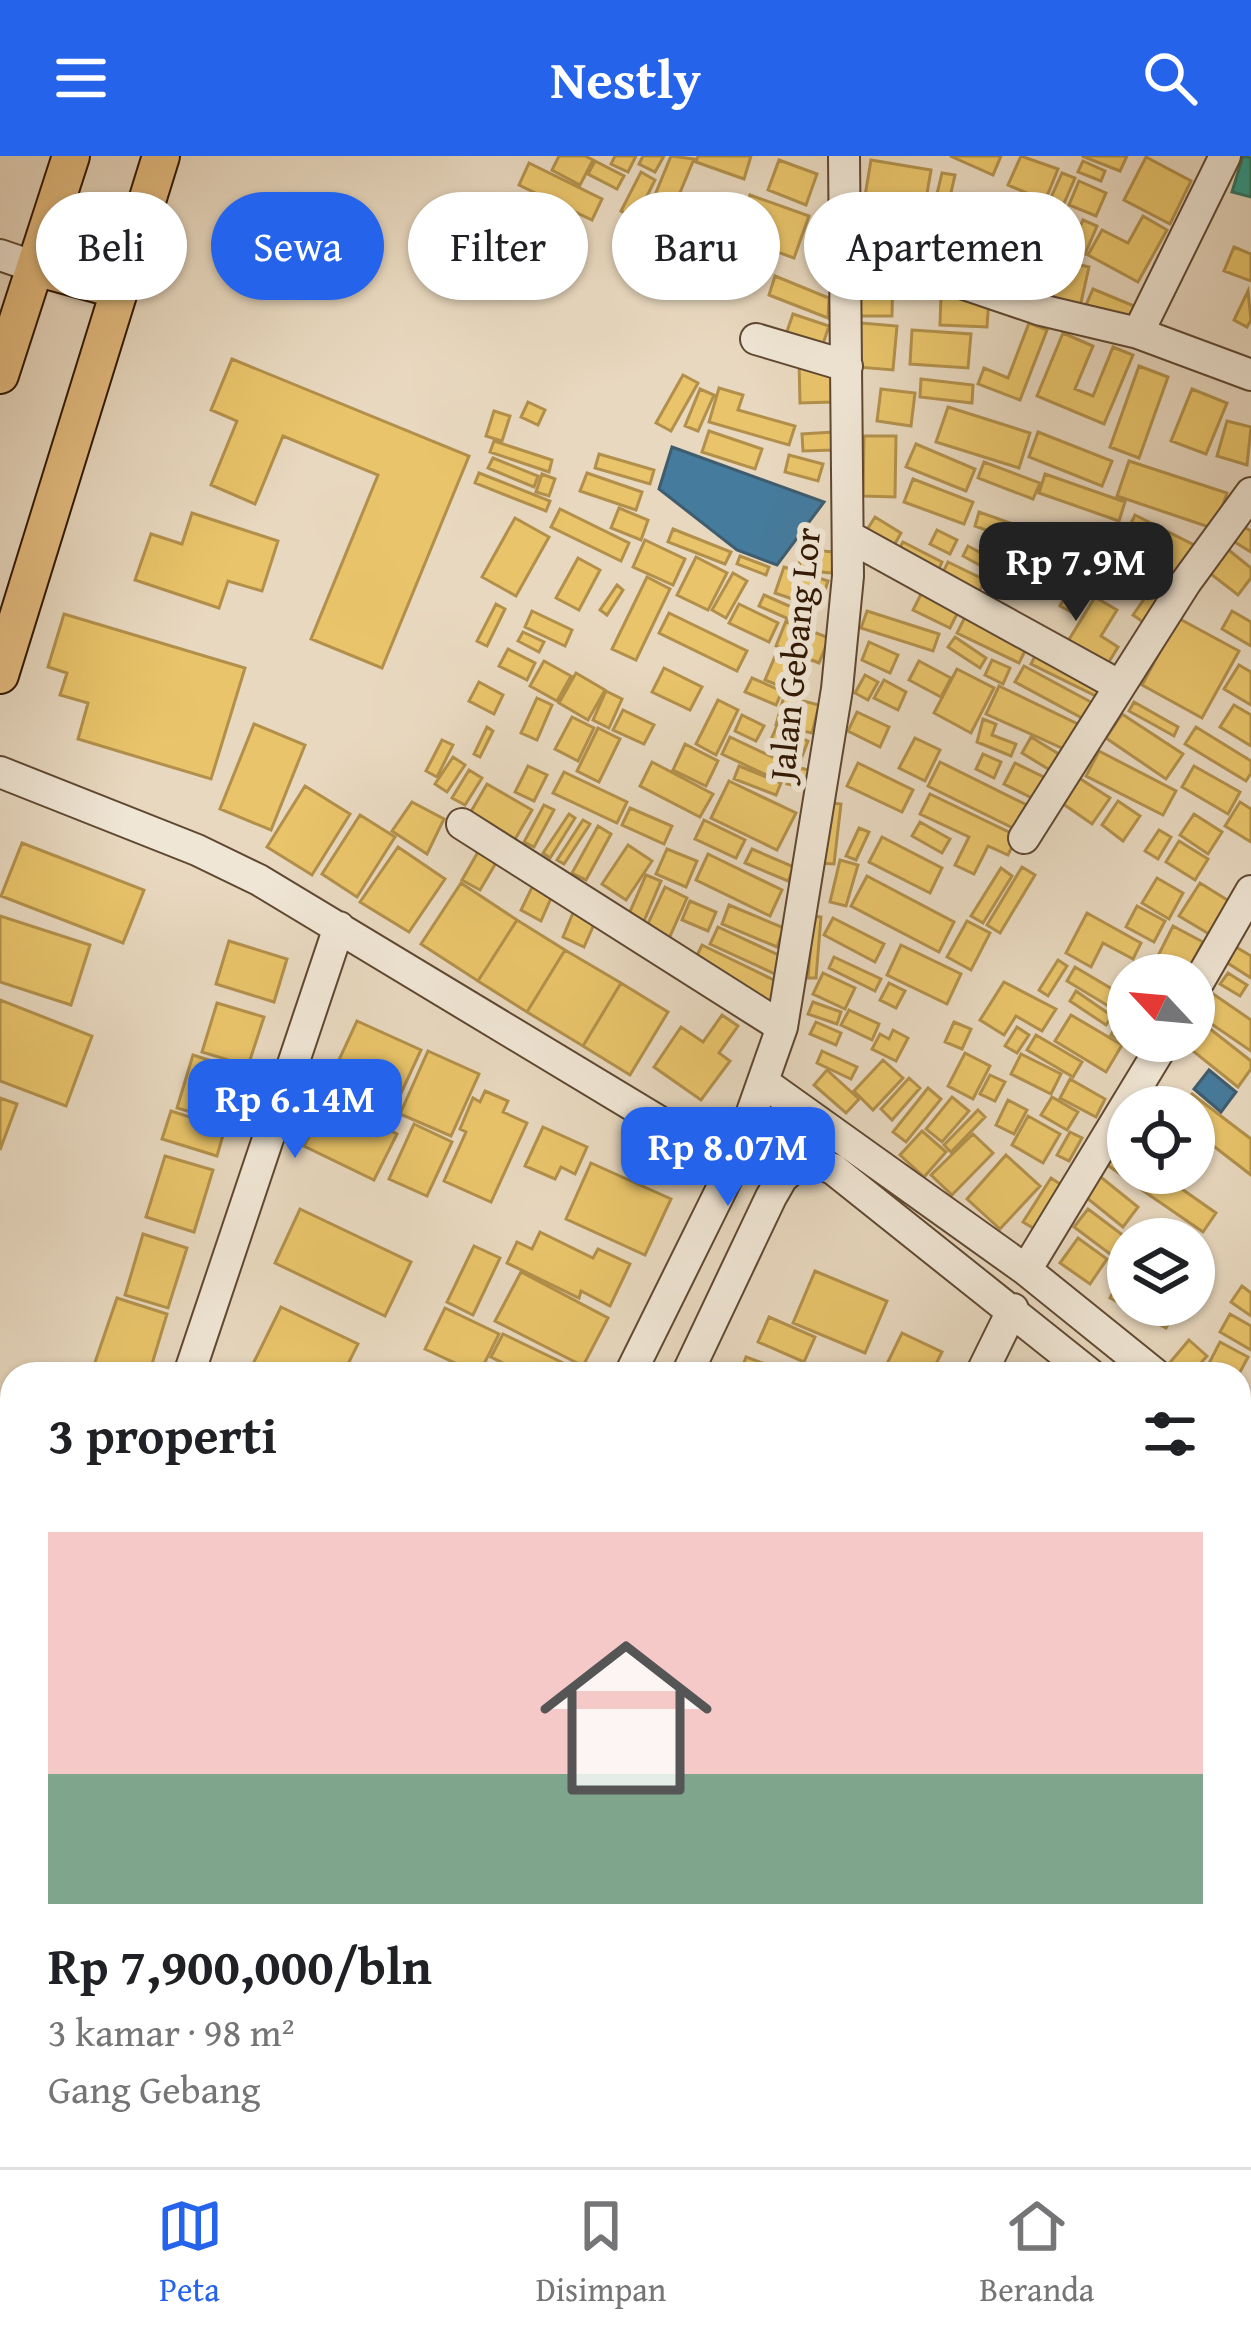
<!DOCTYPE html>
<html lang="id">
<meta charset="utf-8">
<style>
body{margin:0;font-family:"Gentium Book Plus",serif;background:#f6f6f6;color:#202124;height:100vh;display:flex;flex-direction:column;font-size:45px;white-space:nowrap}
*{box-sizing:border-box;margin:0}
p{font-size:39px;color:#757577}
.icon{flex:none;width:66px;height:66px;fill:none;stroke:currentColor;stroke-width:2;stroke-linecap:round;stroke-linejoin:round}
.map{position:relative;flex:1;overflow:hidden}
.drawer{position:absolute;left:0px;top:1206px;width:1251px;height:807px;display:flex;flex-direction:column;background:#fff;border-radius:36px 36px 0 0;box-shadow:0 3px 9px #0004}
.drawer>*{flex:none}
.hud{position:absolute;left:36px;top:36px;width:1179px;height:108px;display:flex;gap:24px}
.needle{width:78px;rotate:296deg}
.controls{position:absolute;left:1107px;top:798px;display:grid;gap:24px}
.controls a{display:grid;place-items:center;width:108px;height:108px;border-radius:50%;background:#fff;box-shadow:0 3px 9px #0004;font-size:60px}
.price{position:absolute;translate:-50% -102px;padding:0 27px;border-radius:24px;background:#2563eb;color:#fff;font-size:39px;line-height:78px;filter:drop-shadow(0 3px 6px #0008)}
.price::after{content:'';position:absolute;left:50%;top:72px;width:36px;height:27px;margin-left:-18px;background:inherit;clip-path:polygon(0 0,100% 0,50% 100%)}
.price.on{background:#222;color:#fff}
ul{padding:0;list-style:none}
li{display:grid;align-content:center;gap:24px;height:636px;padding:0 48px}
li+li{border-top:3px solid #e0e0e0}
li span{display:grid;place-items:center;height:372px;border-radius:0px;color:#555}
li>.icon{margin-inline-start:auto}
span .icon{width:216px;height:216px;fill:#fffc;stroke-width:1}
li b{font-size:51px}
h2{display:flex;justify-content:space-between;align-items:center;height:144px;padding:0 48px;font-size:51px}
.chip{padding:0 42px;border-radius:54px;background:#fff;box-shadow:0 3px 9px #0004;font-size:42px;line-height:108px}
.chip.on{background:#2563eb;color:#fff}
header{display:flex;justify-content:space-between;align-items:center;height:156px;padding:0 48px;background:#2563eb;color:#fff;font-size:54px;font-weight:800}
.tabs{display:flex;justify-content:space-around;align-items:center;height:168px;border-top:3px solid #e0e0e0;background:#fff;font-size:33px;color:#757577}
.tabs a{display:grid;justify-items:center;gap:6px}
.tabs .on{color:#2563eb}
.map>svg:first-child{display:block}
.homes{fill:#e9c46a;stroke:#b2904b;stroke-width:3}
.schools{fill:#2a9d8f;stroke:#2c7565;stroke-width:3}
.public{fill:#457b9d;stroke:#3f5d6f;stroke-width:3}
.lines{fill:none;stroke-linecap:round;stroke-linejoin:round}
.minor-casing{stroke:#5f4832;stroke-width:34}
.major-casing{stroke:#311803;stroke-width:40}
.minor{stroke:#f0e6d5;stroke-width:30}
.major{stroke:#e4bc80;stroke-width:36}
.labels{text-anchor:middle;stroke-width:12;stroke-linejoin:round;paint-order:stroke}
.street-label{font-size:36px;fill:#311803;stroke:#f0e6d5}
</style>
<header><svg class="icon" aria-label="menu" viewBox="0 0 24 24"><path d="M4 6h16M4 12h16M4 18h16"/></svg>Nestly<svg class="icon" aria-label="search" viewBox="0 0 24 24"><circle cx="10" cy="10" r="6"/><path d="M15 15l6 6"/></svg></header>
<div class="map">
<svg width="1251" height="2011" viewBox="0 0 1251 2011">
<rect width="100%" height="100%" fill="#e8d8bf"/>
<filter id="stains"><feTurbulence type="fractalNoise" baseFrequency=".00167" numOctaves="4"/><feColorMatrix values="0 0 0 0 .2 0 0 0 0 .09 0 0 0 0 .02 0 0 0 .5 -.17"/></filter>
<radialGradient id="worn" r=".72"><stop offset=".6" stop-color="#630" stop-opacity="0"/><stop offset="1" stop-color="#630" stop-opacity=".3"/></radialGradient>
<path class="homes" d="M559 0H585L593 4 580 29 552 14Z
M615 0H636L628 16 611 8Z
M643 0H664L655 16 639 8Z
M671 0 694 3 679 39 729 59 719 84 648 56Z
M698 0H751L744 23 696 6Z
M950 0H1001L993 19Z
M1021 0 1058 13 1045 45 1008 29Z
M1082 0H1127L1120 15Z
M1146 1 1191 25 1170 68 1124 44Z
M779 4 817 18 806 49 768 34Z
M871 4 931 14 925 49 865 40Z
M595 5 624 20 617 33 588 18Z
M1083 5 1105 15 1101 25 1078 16Z
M529 7 602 43 592 64 519 29Z
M641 16 655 24 636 62 621 55Z
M942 17 955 19 950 41 937 38Z
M1062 17 1075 22 1062 52 1049 46Z
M1079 25 1106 37 1096 60 1069 49Z
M750 39 809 60 794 102 761 90 764 82 757 79 753 91 726 82 731 69 739 72Z
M941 43 986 51 985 60 940 52Z
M1012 50 1051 63 1045 80 1006 67Z
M872 52 905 59 898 87 866 80Z
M926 52 981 69 976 85 922 67Z
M1143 60 1167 74 1138 126 1088 99 1102 74 1128 87Z
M1083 64 1097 70 1085 98 1071 91Z
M658 72 695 85 685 113 648 100Z
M992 82 1043 100 1037 117 986 99Z
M931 83 948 90 941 108 924 102Z
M712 87 770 103 766 118 708 102Z
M1234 91 1251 98V125L1224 115Z
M955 93 971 97 966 115 950 111Z
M977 103 1017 114 1013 127 973 115Z
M1061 105 1089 111 1080 151 1052 145Z
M858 110 893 111 892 160H857Z
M1026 118 1051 127 1044 145 1020 136Z
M775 120 829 142 828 162 769 139Z
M1093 133 1139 152 1132 168 1086 149Z
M1248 135 1251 164 1247 171 1234 164Z
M941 140 989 142 987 171 940 169Z
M793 158 829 170 821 194 785 181Z
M861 167 897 170 893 214 857 211Z
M1029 167 1047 174 1020 244 978 228 984 212 1008 222Z
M912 174 971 178 968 212 910 208Z
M1063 177 1093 190 1075 233 1093 240 1113 191 1133 199 1104 268 1037 240Z
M232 203 469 300 382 512 311 483 378 319 283 280 255 348 211 329 237 265 211 254Z
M799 205 831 212 833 246 800 247Z
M1139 210 1168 221 1139 302 1110 291Z
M683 219 698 227 671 275 656 267Z
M921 223 973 229 972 247 920 241Z
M719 232 743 239 738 254 795 270 789 289 709 266Z
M700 233 714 239 698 275 685 270Z
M881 233 915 237 911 270 877 265Z
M1192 233 1227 247 1206 298 1171 285Z
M528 246 545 254 538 269 521 261Z
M948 251 1030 277 1019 312 936 286Z
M494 255 510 260 502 285 486 280Z
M1227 265 1251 271 1247 309 1217 300Z
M709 275 762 293 755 313 702 296Z
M833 276V294L803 295 802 278Z
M1038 276 1112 305 1102 330 1029 301Z
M864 280H896L895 341 863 340Z
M494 285 552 304 549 316 490 296Z
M916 288 975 313 966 335 906 311Z
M599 298 654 314 650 328 595 312Z
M789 299 823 308 818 325 785 316Z
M493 302 538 320 534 331 488 312Z
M1129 305 1227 337 1215 373 1117 340Z
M984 306 1040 327 1033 343 978 322Z
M479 317 550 345 546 355 475 327Z
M587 317 642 336 636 354 580 335Z
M542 318 555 323 549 340 536 336Z
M1045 318 1125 346 1119 365 1039 337Z
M913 323 973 346 964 368 904 346Z
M619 352 648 364 641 384 611 372Z
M560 353 629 387 621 405 551 371Z
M979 356 1030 374 1024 388 975 370Z
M192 357 278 385 262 435 228 425 219 452 135 424 151 378 182 388Z
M1135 359 1196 390 1179 424 1118 394Z
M875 361 901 377 892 393 865 377Z
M515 362 549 381 516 440 482 421Z
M1242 370 1251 375V396L1233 385Z
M673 373 731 396 725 408 668 386Z
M937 374 957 384 950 398 930 388Z
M645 384 685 403 673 429 633 411Z
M903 386 942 406 937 418 897 397Z
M968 390 1011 413 1005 423 963 400Z
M1030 390 1040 395 1023 428 1013 423Z
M1225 391 1251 412V422L1238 439 1207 415Z
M801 393 834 396 832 417 799 414Z
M1089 396 1107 406 1077 459 1060 450Z
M740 400 769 411 766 419 737 408Z
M696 401 727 417 708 454 677 439Z
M578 402 600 414 579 454 556 442Z
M948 406 985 424 976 442 939 424Z
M784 411 828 425 819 452 775 437Z
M733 417 747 425 726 462 712 454Z
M647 421 670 433 636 504 612 493Z
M1156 426 1172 437 1149 470 1133 459Z
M617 429 623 434 607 459 600 454Z
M922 436 959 454 950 472 913 454Z
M764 439 803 456 798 467 759 450Z
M1095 441 1117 454 1101 480 1118 491 1104 514 1065 490Z
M496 448 505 453 487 490 477 485Z
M739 448 778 467 769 486 729 467Z
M532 455 572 474 565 490 525 471Z
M867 455 939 478 933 495 861 472Z
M968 455 1030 485 1019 507 957 477Z
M1232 455 1251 466V490L1222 473Z
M669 457 747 495 737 515 659 477Z
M64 458 245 512 211 623 78 583 88 547 60 539 67 517 48 511Z
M1178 462 1239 495 1202 562 1142 529Z
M786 465 829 482 819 507 776 490Z
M523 476 544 486 539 496 518 485Z
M955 481 986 502 980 512 948 491Z
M869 486 898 499 890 517 862 504Z
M1040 490 1114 531 1106 545 1031 508Z
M508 493 535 507 527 524 499 510Z
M776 498 808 511 797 537 765 524Z
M992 504 1010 512 1003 528 985 519Z
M544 505 571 520 557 545 530 530Z
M919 505 951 522 941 541 909 524Z
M1239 509 1251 516V549L1224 533Z
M1024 510 1102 552 1093 568 1015 526Z
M664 512 702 531 690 554 652 536Z
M957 513 994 532 971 577 934 557Z
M576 517 605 534 588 564 559 547Z
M865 519 878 526 868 544 855 537Z
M752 522 782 535 776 549 745 536Z
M884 524 906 536 898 554 874 542Z
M479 526 503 539 494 558 469 545Z
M999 530 1084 571 1073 597 986 558Z
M606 535 622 543 609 572 593 564Z
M784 540 819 549 812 577 776 569Z
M537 542 552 549 537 584 521 577Z
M718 544 738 554 716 599 696 588Z
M1134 546 1178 571 1174 580 1129 555Z
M1234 549 1251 559V590L1220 571Z
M623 554 654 569 644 588 613 574Z
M857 556 889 571 880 591 848 575Z
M1122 558 1183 598 1166 623 1106 582Z
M742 559 764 570 756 585 735 575Z
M572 561 594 572 578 605 555 593Z
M983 563 996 568 992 579 1016 588 1011 600 977 586Z
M254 568 305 589 271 674 220 653Z
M487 571 493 575 480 601 474 598Z
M1196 571 1251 605V617L1246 625 1185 588Z
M598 572 620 583 599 626 577 615Z
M776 572 808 585 801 603 768 591Z
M730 581 783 606 775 623 722 598Z
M1031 581 1067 603 1058 619 1022 597Z
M915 582 940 594 925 625 899 612Z
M442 584 453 589 437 621 426 615Z
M685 588 718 605 706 630 673 614Z
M1099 595 1176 635 1163 659 1086 620Z
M983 598 1001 606 994 622 976 613Z
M453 601 465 609 447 636 435 628Z
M652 606 713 638 700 661 640 630Z
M940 606 1027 649 1015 673 928 630Z
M858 607 913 634 902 656 847 630Z
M1015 607 1050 624 1036 644 1004 628Z
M528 610 547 619 534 645 515 636Z
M739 610 781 627 776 639 734 623Z
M792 610 809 614 805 632 787 628Z
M1194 610 1240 636 1228 658 1182 631Z
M469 614 482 622 465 649 452 642Z
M564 616 627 646 617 667 553 637Z
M1076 620 1110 642 1092 668 1059 645Z
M729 625 796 657 777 694 711 662Z
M487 628 532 654 514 685 469 659Z
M305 630 350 658 312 719 267 691Z
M930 638 1017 680 1008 699 988 690 974 718 955 709 969 681 920 658Z
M1118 645 1140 660 1123 685 1102 669Z
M412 646 444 663 427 698 392 675Z
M825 646 841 648 834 708 818 707Z
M1240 646 1251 653V686L1225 670Z
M544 649 554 654 534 691 524 686Z
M630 652 672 670 664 688 622 669Z
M569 658 575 662 550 702 543 697Z
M1194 658 1222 676 1208 698 1180 679Z
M360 659 395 681 357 741 322 718Z
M583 664 590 668 564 708 557 704Z
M704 664 745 684 736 702 695 683Z
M920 666 950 683 942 697 912 680Z
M598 670 611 678 586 724 572 717Z
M859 672 869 676 856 704 846 700Z
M1159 674 1171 681 1158 703 1145 695Z
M882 681 942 712 930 737 869 706Z
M1179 685 1208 703 1195 724 1166 706Z
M22 687 144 734 123 787 1 740Z
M482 689 500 700 480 734 462 724Z
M628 689 652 705 626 744 602 728Z
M398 691 445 723 409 776 360 746Z
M667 693 697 705 686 731 656 718Z
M752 693 794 711 788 725 745 707Z
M708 698 782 734 770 760 696 724Z
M840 704 858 709 846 750 830 746Z
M1022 711 1035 719 1000 777 987 769Z
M1001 712 1012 720 983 767 971 760Z
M646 719 661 725 644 765 629 758Z
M867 720 954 766 939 796 851 750Z
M1157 722 1183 737 1169 763 1142 747Z
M536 723 555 733 541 765 521 754Z
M461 727 517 764 478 825 421 788Z
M1200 727 1229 745 1209 778 1179 760Z
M665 731 687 742 667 787 644 776Z
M690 745 716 756 708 775 682 764Z
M729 749 784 772 777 791 722 768Z
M1137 750 1165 765 1154 786 1126 771Z
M573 757 595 766 584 791 563 781Z
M1087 757 1141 787 1133 803 1103 787 1091 811 1066 797Z
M0 760 90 789 71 849 0 826Z
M813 760 821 761 816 822H808Z
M833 762 884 788 875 806 824 779Z
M517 764 565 794 527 856 478 825Z
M967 765 990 777 971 814 947 801Z
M1173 770 1203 786 1187 816 1158 800Z
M718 771 783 801 775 818 710 788Z
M229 785 287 803 274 846 216 828Z
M702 789 780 827 769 850 691 812Z
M901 789 961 818 947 848 887 819Z
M1236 791 1251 800V822L1226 806Z
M565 794 621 827 583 890 527 856Z
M834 801 881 823 875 835 829 812Z
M1058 804 1067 810 1048 840 1039 834Z
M1075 811 1124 840 1115 854 1067 825Z
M823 817 855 832 845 853 813 838Z
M1228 817 1247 829 1240 840 1220 828Z
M1004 826 1056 853 1042 875 1016 860 1004 879 980 864Z
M621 827 668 856 630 919 583 890Z
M889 827 905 835 896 852 880 844Z
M1206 833 1251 864V895L1194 856Z
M1076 835 1112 860 1106 869 1070 845Z
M0 844 92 880 66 950 0 925Z
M813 846 841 856 837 868 808 858Z
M217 847 264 861 248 910 202 896Z
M1128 848V885H1146L1141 895 1111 879Z
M849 854 879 868 872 884 841 869Z
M722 859 738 870 719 897 730 905 701 944 654 911 681 871 703 886Z
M1071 859 1122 889 1106 916 1055 885Z
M357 865 421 894 396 948 332 919Z
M1200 865 1251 905V913L1238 931 1183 887 1194 885V873Z
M816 866 841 877 836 889 810 878Z
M954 866 971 873 962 893 945 886Z
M1017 871 1029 879 1017 897 1005 890Z
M893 874 908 882 896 905 872 893 880 878 889 883Z
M1036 879 1082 906 1073 921 1027 894Z
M428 895 479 918 451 980 400 958Z
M822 895 857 911 851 923 817 907Z
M965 897 990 910 973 943 948 930Z
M1021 898 1061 918 1051 938 1011 918Z
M193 899 243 915 227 967 177 952Z
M883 904 903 922 873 954 854 935Z
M827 914 859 943 846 957 814 929Z
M990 919 1005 926 995 945 980 938Z
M909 922 920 932 892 964 881 953Z
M1070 923 1105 943 1096 961 1060 942Z
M928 932 941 943 906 986 893 976Z
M485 935 508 945 503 956 527 967 491 1046 444 1025 466 976 460 973 473 942 480 946Z
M1192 938 1251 983V1019L1194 975V951H1182Z
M952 941 969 955 942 986 926 973Z
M1052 941 1078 956 1067 974 1041 959Z
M0 942 17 948 0 994Z
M328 943 397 978 374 1024 304 990Z
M1008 944 1027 954 1014 978 996 969Z
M978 954 985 961 951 996 944 989Z
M171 955 225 972 217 1000 162 983Z
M1028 960 1060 978 1043 1007 1012 989Z
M414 968 452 986 427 1040 389 1023Z
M543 971 587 991 575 1018 561 1011 555 1023 525 1010Z
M922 975 946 996 924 1021 900 999Z
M1070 976 1082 982 1069 1005 1057 999Z
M973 978 993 997 952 1039 931 1019Z
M1118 990 1128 996V1013L1123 1020 1106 1008Z
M1006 999 1040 1030 1000 1073 967 1043Z
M165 1000 213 1014 194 1076 146 1061Z
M591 1007 671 1043 645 1099 566 1063Z
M1134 1017H1159L1216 1057 1203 1076 1129 1025Z
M1097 1018 1138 1051 1123 1071 1082 1038Z
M1051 1022 1066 1032 1038 1075 1023 1066Z
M300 1053 411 1106 385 1160 275 1107Z
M1088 1053 1128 1083V1091L1118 1104 1074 1071Z
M540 1076 593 1102 598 1093 630 1108 610 1150 581 1135 579 1142 507 1107 517 1086 532 1093Z
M143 1078 187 1092 168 1152 125 1139Z
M1078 1082 1107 1103 1090 1128 1060 1107Z
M474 1090 500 1102 473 1159 447 1146Z
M1128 1108V1149H1179L1166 1172 1110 1142Z
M815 1115 887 1145 865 1197 793 1167Z
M521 1116 608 1162 583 1210 495 1165Z
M1242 1130 1251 1137V1160L1231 1146Z
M117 1142 167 1158 149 1218H91Z
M281 1151 358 1188 343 1218H248Z
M445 1152 499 1178 479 1218 425 1193Z
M1230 1158 1251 1170V1194L1220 1176Z
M769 1161 815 1181 804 1206 758 1186Z
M902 1177 942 1196 931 1218H882Z
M503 1178 580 1215 578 1218H502L507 1209 491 1201Z
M1189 1184 1207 1200 1191 1218H1165L1162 1216Z
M1220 1186 1248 1201 1239 1218H1216L1206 1213Z
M746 1201 793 1218H740Z
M12 1397V1454L0 1451V1425Z
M4 1482 12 1485V1541L0 1538Z
M1239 1508 1251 1514V1539L1239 1534Z
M1239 1758 1251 1763V1812L1239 1807Z
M1239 1821 1251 1827 1248 1867 1239 1863Z
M0 1916 12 1922 11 1979 0 1974Z
M1240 1934 1251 1939V1986L1239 1981Z
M1239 1987 1251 1992V2011H1196L1201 2001H1239Z
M12 1995V2001H46L42 2011H5Z
M365 2001H461L467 2004 463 2011H363Z
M516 2001H560L556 2011H540Z
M646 2001H714L718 2003 714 2011H641Z
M766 2001H796L791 2011H764Z
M877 2001H929L942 2006 939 2011H873Z
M1126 2001H1185L1180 2011H1146Z"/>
<path class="schools" d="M1243 0 1251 2V41L1232 36Z
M1245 1408 1251 1411V1490L1239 1484V1421Z"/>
<path class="public" d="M672 291 824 346 777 409 737 394 659 333Z
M1209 914 1236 936 1221 956 1194 933Z"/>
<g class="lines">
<defs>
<path id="minor" d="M846 88 1041 154 1138 177 1225 0
M0 99 35 111
M1138 177 1251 219
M756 183 847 210
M848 380 1120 530 1186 426 1251 337
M0 616 197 694 259 724 733 1010
M462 668 782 871
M1024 682 1120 530
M1194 834 1251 735
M763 926 1026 1114 1155 1218
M1026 1114 1165 885
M189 1218 339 771
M630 1218 733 1010 782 871 837 533 848 420 844 0
M687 1218 771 1041 782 1022 805 1002 833 1013 1090 1218
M981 1218 1013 1153
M1239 1289 1251 1299
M1239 1344 1251 1354
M0 1578 12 1581
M1239 1658 1251 1633
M0 1792 12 1754
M995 2001 1016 2011
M254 2011 258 2001
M318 2011 323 2001
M586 2011 590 2001
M838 2011 842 2001
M1074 2011 1078 2001"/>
<path id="major" d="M35 111 118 134
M0 219 71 0
M0 519 161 0"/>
</defs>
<use href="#minor" class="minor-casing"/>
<use href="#major" class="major-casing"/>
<use href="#minor" class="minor"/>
<use href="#major" class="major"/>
</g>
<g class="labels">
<g class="street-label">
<text transform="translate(794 498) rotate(-84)" y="13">Jalan Gebang Lor</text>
</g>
</g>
<rect width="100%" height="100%" filter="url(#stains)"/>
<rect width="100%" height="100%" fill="url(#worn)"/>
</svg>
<div class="controls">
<a><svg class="needle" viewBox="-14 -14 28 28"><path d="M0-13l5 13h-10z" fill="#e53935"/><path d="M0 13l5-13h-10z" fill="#757577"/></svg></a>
<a><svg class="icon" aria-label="locate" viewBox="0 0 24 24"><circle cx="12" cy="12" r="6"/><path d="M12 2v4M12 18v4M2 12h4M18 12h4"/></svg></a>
<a><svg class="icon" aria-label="layers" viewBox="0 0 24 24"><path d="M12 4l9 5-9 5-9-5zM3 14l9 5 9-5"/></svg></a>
</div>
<b class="price on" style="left:1076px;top:468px">Rp 7.9M</b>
<b class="price" style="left:295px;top:1005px">Rp 6.14M</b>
<b class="price" style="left:728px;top:1053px">Rp 8.07M</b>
<div class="hud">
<a class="chip">Beli</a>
<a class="chip on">Sewa</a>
<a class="chip">Filter</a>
<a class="chip">Baru</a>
<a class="chip">Apartemen</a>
</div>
<section class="drawer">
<h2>3 properti<svg class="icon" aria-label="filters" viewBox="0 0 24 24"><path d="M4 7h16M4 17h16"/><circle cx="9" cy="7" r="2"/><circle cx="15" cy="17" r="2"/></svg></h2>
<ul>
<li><span style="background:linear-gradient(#f6c9c9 65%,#7fa58c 0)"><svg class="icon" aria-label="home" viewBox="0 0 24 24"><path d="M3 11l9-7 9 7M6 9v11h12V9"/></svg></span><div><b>Rp 7,900,000/bln</b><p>3 kamar · 98 m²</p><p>Gang Gebang</p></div></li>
</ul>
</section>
</div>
<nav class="tabs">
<a class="on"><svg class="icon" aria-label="map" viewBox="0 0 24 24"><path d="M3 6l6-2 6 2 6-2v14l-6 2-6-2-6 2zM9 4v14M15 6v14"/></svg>Peta</a>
<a><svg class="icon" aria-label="saved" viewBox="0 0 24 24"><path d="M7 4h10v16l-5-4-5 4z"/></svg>Disimpan</a>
<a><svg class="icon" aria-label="home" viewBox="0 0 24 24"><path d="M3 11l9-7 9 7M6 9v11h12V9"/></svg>Beranda</a>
</nav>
